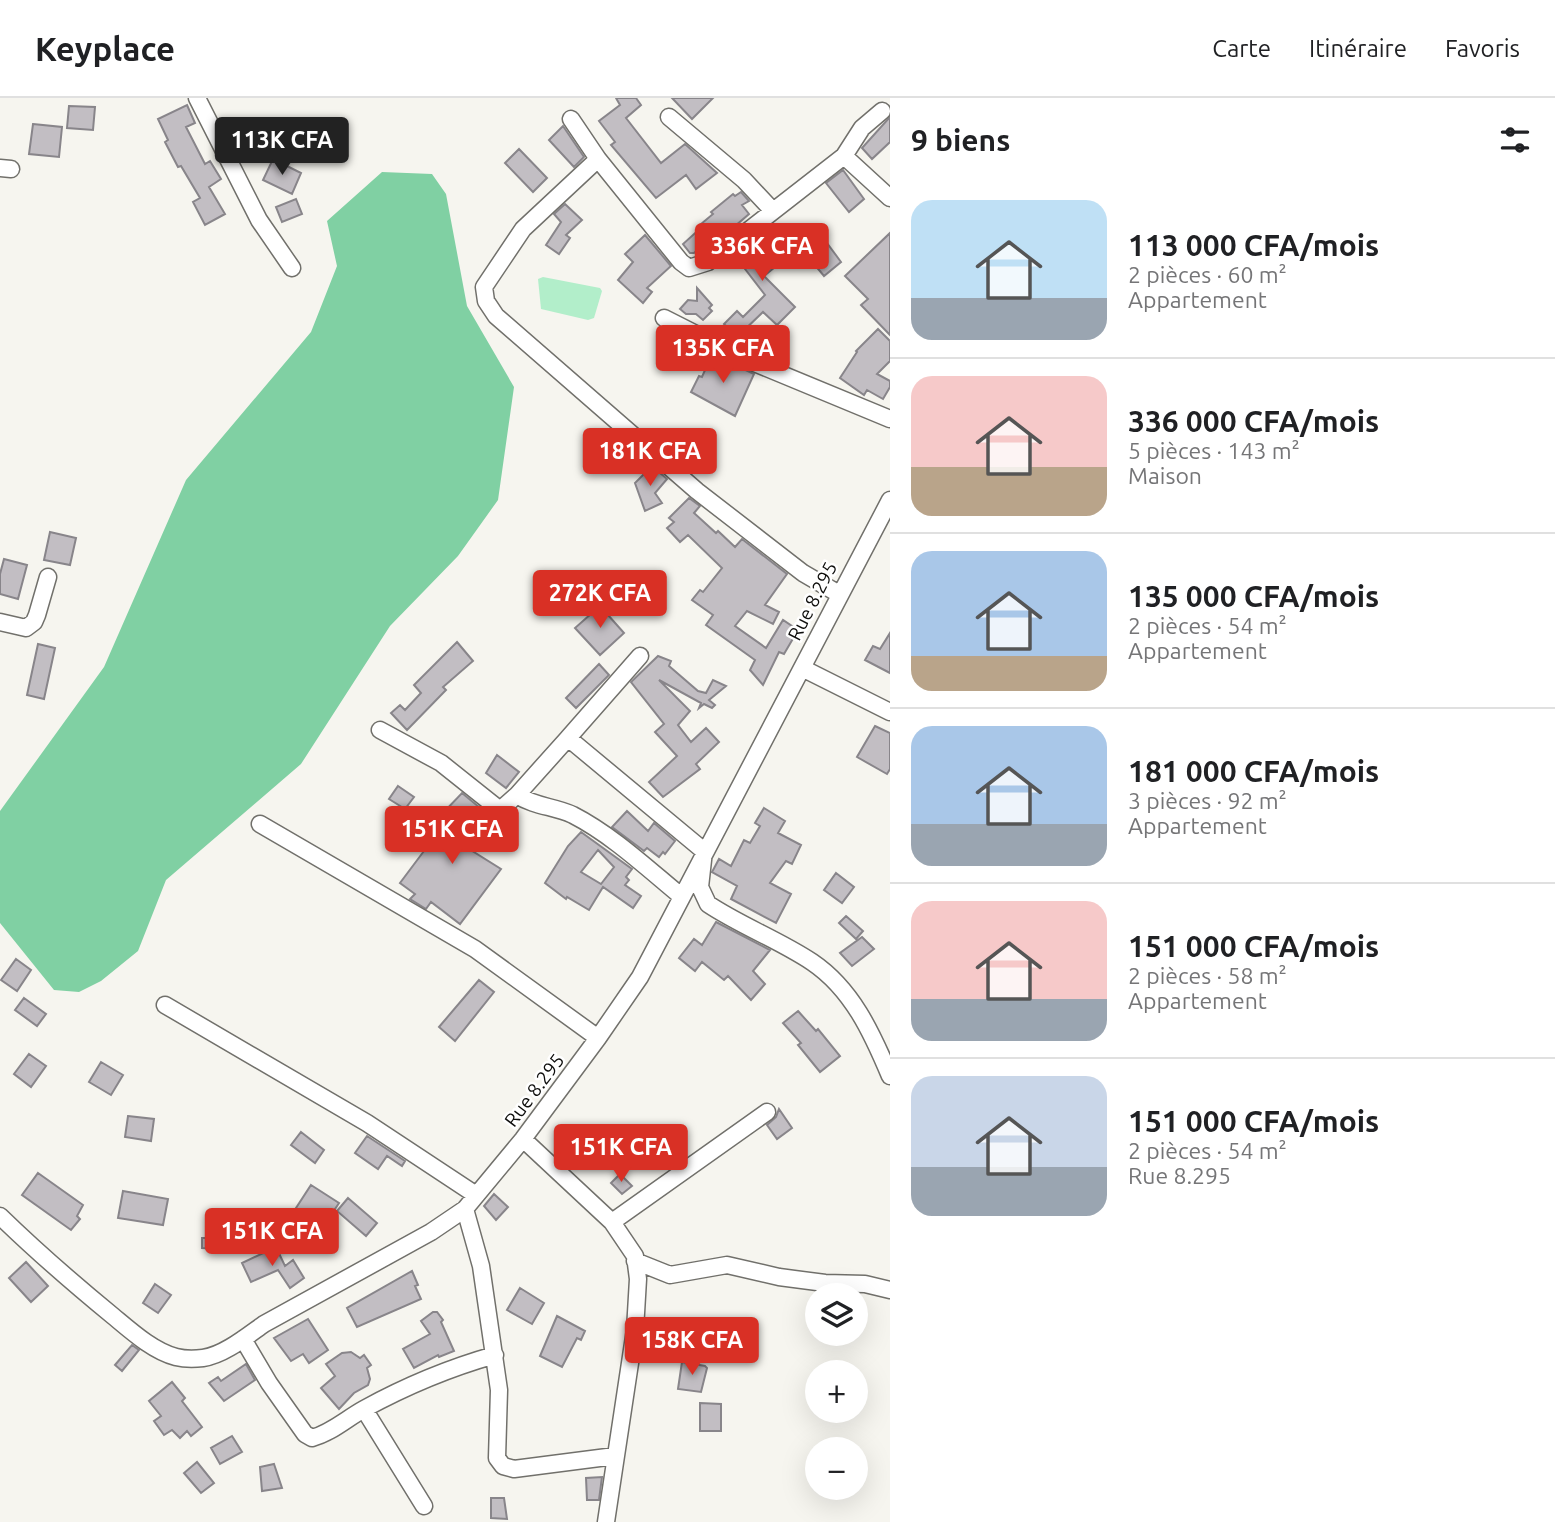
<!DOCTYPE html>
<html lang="fr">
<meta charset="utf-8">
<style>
body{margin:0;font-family:Ubuntu,sans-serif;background:#f2f2f2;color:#202124;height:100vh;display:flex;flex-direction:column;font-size:26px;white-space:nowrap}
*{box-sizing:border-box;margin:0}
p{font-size:23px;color:#757577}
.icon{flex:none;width:38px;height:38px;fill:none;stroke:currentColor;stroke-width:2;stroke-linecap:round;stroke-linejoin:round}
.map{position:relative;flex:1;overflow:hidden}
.drawer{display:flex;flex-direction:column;background:#fff;width:665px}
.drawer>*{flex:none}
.controls{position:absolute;left:805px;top:1185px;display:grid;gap:14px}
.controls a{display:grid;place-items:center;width:63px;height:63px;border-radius:50%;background:#fff;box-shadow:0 7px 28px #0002;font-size:35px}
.price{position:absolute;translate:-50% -60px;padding:0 16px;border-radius:7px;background:#d93025;color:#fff;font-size:23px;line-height:46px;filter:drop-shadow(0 2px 4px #0008)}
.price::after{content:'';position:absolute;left:50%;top:42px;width:21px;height:16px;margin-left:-10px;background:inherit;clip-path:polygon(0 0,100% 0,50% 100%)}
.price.selected{background:#222;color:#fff}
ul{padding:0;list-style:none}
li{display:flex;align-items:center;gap:21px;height:175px;padding:0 21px}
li+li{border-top:2px solid #e0e0e0}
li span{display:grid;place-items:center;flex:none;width:196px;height:140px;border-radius:21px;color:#555}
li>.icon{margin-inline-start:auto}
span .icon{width:84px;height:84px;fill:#fffc;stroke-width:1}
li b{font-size:30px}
h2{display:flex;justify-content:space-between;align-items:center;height:84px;padding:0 21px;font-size:30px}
header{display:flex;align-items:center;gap:42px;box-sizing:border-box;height:98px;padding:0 35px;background:#fff;border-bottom:2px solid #e0e0e0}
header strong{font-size:33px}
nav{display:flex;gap:38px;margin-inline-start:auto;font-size:24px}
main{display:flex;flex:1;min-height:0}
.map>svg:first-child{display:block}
.green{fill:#b2eeca}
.forest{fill:#80d0a3}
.building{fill:#c2bec3;stroke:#88858a;stroke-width:2;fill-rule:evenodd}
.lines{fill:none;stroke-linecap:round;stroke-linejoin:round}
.minor-casing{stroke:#71706b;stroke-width:19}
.minor{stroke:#fff;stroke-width:16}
.labels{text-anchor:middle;stroke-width:5;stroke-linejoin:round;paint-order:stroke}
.street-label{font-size:19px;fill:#0d0d0b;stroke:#fff}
</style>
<header>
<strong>Keyplace</strong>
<nav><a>Carte</a><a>Itinéraire</a><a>Favoris</a></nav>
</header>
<main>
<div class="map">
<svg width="890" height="1424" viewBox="0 0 890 1424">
<rect width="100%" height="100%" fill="#f6f5ef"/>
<path class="green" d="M543 179 600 190 602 193 594 220 588 222 541 211 538 181Z"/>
<path class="forest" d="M382 74 432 76 446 96 467 208 514 289 498 402 458 458 390 528 301 666 166 782 138 853 101 883 79 894 54 892 0 825V713L104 569 186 382 311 234 337 168 327 123Z"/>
<path class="building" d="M616 0H636L641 7 626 20 661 65 685 46 717 75 696 91 686 77 656 100 611 47 615 44 599 23 620 7Z
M672 0H713L692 21Z
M187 7 195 25 186 29 205 66 210 63 221 81 209 89 225 116 205 127 193 104 200 100 181 68 178 69 165 44 168 42 158 21Z
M69 8 95 9 93 32 67 30Z
M890 19V44L872 61 862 50Z
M33 26 62 29 59 59 29 56Z
M563 28 584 59 574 69 549 42Z
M519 51 547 80 533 94 505 65Z
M273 61 301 75 292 96 263 82Z
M843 72 864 101 849 114 826 85Z
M741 94 749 103 742 107 749 116 728 134 724 129 694 155H690L683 146 703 128 701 126 713 116 711 114 733 96 735 98Z
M296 101 302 116 282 124 276 109Z
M565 106 582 122 566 137 570 140 559 156 546 147 561 124 554 116Z
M769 132 791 163 783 169 780 165 764 178 795 209 777 227 763 214 737 239 724 226 737 213 743 219 765 197 735 158Z
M890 135V237L861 207 868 201 845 178Z
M645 137 671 168 647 190 652 194 643 205 618 182 633 164 625 156Z
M827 145 841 164 824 178 809 160Z
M697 190 712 207 709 210 712 213 703 222 696 216H686L680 211 688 202 697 203Z
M878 231 890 243V263L877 276 890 283V289L883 301 867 292 864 297 840 280 857 254 856 253Z
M712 256 754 276 735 318 691 294 699 278 702 279Z
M652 368 667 381 655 395 662 405 645 413 635 385Z
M689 400 700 408 694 415 716 435 718 433 735 449 742 441 787 476 765 507 779 514 773 526 747 513 735 528 766 550 783 522 798 532 784 556 779 554 763 587 750 572 755 562 706 527 713 517 692 502 700 492 703 494 722 470 688 437 680 444 667 430 674 424 669 420Z
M50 434 76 440 70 467 44 462Z
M4 461 27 467 18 501 0 496V476Z
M600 508 624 535 600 557 575 530Z
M890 535V575L865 562 873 548 880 551Z
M457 544 473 563 443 589 446 592 407 632 391 615 400 607 405 612 421 595 414 587Z
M38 546 55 550 44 601 27 597Z
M658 558 671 563 669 568 698 593 706 595 713 582 726 588 709 602 715 607 712 610 704 606 699 610 701 605 659 582 690 613 678 627 691 644 706 630 719 644 696 666 700 671 663 699 649 684 677 658 655 634 664 626 631 584Z
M599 566 609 577 576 610 566 600Z
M875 628 890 635V671L887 676 857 659Z
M497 657 519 674 506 690 486 675Z
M398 688 414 699 405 711 389 701Z
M462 695 485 714 458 744 501 771 460 826 431 804 426 811 410 801 415 796 400 785 448 721 442 716Z
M764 710 785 723 778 735 801 747 792 766 786 763 770 785 791 796 776 825 731 801 737 788 712 774 719 761 731 768 744 742 750 745 760 728 755 725Z
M627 713 648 733 654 725 675 743 665 756 663 754 659 759 647 750 644 753 612 729Z
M581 734 632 771 626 779 629 782 625 787 641 798 633 810 603 789 589 812 567 799 566 801 545 785 568 748ZM598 752 614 769 601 786 581 774Z
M836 775 854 789 842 805 824 792Z
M846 818 863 833 856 841 839 825Z
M716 824 770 852 753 873 765 886 751 902 728 878 724 882 702 864 695 873 679 860 694 841 702 847Z
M862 839 874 851 852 868 840 855Z
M16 861 31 872 17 893 1 882Z
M479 882 494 894 455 943 439 929Z
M24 900 46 916 37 928 15 912Z
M798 913 816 933 818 931 840 958 820 974 798 947 801 945 783 925Z
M29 956 46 968 31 989 14 976Z
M101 964 123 977 111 997 89 984Z
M779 1011 792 1030 777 1041 767 1027 776 1019Z
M128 1018 154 1021 151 1043 125 1039Z
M301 1034 324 1052 315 1065 291 1047Z
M367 1038 405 1063 402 1068 387 1058 378 1071 355 1055Z
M38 1075 83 1107 77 1118 80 1121 71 1132 22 1097Z
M620 1076 632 1088 622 1096 611 1085Z
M311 1087 339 1105 323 1129 296 1110Z
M123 1093 168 1101 163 1127 118 1120Z
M494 1096 508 1109 496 1122 484 1108Z
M348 1100 377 1125 366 1138 337 1113Z
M211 1120 226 1123 224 1138 220 1137 219 1151 202 1150V1140H208Z
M276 1149 285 1168 293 1162 304 1180 290 1190 278 1172 251 1184 242 1165Z
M26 1164 48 1188 31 1204 9 1180Z
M412 1173 418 1187 415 1188 421 1201 357 1229 347 1210Z
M155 1186 171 1197 158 1215 143 1205Z
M520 1190 544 1205 532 1226 507 1212Z
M433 1214H437L443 1222 441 1224 454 1253 439 1259 438 1257 414 1270 403 1251 430 1236 421 1223Z
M557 1218 585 1233 581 1242 577 1240 562 1269 540 1258Z
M308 1221 328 1252 309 1265 303 1256 291 1263 274 1240Z
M132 1247 139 1252 122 1273 115 1267Z
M351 1254 360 1260 364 1257 371 1267 367 1270 370 1281 368 1287 354 1295 339 1311 321 1290 335 1278 326 1266 342 1255Z
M682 1264 705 1268 707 1270 701 1294 678 1291Z
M246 1266 255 1282 224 1303 209 1285 218 1279 221 1283Z
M172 1284 185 1300 182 1303 202 1329 191 1338 187 1333 180 1340 172 1332 164 1337 154 1323 161 1318 149 1303Z
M700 1305 721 1306V1333H700Z
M232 1338 242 1354 220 1366 211 1350Z
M197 1364 214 1385 201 1395 184 1375Z
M274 1366 282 1390 262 1393 260 1369Z
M602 1379 599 1402H587L586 1380Z
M491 1400H504L507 1421 491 1420Z"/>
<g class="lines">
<defs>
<path id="minor" d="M197 0 259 122 292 170
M669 19 744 82 773 113
M571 21 598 61 681 164 689 170 708 164 844 58 890 100
M844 58 862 30 882 13
M598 61 523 131 484 189 486 203 496 218 697 393 803 475 839 496
M0 70 11 71
M664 220 745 261 890 321
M0 524 26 530 34 524 37 517 48 479
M802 570 890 614
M380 632 441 665 500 712 517 697 568 640 704 753 700 789 708 806C741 828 779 842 812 864 852 891 872 935 890 978
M568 640 640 558
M517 697C535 709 554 708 573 717 612 737 647 770 681 798
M260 726 475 851 598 940
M165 907 367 1025 476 1097
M523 1041 612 1124 635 1158 638 1181 635 1232 606 1424
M465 1111 481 1168 499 1292 497 1360 503 1368 514 1371 615 1358
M0 1118C36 1153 74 1186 113 1218 131 1233 153 1253 176 1259 184 1261 195 1261 203 1260 224 1257 247 1238 264 1226L431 1134 465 1111 523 1041 598 940 640 879 890 402
M612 1124 767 1014
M635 1163 670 1177 727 1167 779 1179 825 1185 865 1186 890 1192
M243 1241 269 1285 305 1336 312 1340C331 1335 346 1321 364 1311 406 1288 449 1270 495 1257
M364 1311 424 1408"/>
</defs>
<use href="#minor" class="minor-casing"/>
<use href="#minor" class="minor"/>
</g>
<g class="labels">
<g class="street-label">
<text transform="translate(812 503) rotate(-63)" y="7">Rue 8.295</text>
<text transform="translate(534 992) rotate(-53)" y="7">Rue 8.295</text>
</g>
</g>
</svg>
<div class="controls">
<a><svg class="icon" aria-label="layers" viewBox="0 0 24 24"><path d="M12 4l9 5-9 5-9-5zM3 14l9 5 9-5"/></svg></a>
<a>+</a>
<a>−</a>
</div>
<b class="price selected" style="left:282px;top:79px">113K CFA</b>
<b class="price" style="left:762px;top:185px">336K CFA</b>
<b class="price" style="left:723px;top:287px">135K CFA</b>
<b class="price" style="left:650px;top:390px">181K CFA</b>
<b class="price" style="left:600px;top:532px">272K CFA</b>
<b class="price" style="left:452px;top:768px">151K CFA</b>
<b class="price" style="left:621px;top:1086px">151K CFA</b>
<b class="price" style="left:272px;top:1170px">151K CFA</b>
<b class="price" style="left:692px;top:1279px">158K CFA</b>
</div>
<section class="drawer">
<h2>9 biens<svg class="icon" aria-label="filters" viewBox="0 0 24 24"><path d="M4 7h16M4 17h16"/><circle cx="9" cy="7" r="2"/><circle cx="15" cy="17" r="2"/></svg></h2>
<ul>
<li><span style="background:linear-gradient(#bfe0f5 70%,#9aa5b1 0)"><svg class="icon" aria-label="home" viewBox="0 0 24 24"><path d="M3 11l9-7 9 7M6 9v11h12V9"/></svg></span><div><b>113 000 CFA/mois</b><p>2 pièces · 60 m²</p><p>Appartement</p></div></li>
<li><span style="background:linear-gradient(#f6c9c9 65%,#b9a48a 0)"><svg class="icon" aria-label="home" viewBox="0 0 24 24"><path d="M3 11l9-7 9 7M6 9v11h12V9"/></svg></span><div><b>336 000 CFA/mois</b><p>5 pièces · 143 m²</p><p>Maison</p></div></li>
<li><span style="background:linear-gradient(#a9c7e8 75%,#b9a48a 0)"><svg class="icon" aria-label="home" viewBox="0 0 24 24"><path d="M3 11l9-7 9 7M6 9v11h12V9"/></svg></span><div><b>135 000 CFA/mois</b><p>2 pièces · 54 m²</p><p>Appartement</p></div></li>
<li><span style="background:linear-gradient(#a9c7e8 70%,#9aa5b1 0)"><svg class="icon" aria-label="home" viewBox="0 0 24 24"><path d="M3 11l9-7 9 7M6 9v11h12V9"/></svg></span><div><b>181 000 CFA/mois</b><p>3 pièces · 92 m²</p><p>Appartement</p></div></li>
<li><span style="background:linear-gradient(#f6c9c9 70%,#9aa5b1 0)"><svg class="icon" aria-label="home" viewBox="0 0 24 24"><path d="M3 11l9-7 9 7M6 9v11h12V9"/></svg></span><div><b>151 000 CFA/mois</b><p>2 pièces · 58 m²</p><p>Appartement</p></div></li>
<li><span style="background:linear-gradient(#c9d6e8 65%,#9aa5b1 0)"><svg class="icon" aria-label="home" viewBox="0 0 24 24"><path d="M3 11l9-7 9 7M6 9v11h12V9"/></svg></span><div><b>151 000 CFA/mois</b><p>2 pièces · 54 m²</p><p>Rue 8.295</p></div></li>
</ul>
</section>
</main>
